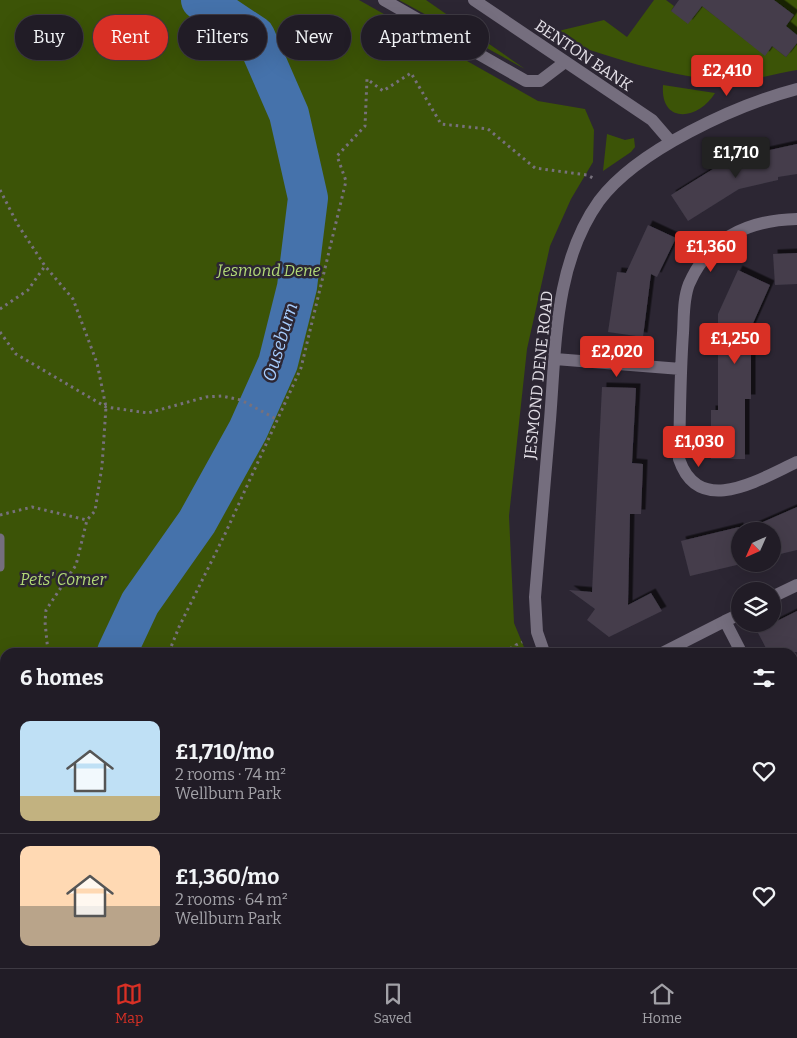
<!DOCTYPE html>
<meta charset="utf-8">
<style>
body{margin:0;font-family:Bitter,serif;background:#2d2932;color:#f1f3f6;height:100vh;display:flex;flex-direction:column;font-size:19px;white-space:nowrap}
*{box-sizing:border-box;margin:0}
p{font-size:16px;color:#a2a1a7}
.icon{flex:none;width:28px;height:28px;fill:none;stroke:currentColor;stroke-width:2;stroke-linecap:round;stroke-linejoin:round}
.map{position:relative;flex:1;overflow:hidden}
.sheet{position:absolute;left:0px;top:648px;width:798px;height:321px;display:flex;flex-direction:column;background:#211c26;border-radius:15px 15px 0 0;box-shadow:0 5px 20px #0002,0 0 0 1px #3e3a43}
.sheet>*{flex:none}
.hud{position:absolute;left:15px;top:15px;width:500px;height:45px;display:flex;gap:10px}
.needle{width:32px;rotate:225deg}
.buttons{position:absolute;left:731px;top:522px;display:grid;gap:10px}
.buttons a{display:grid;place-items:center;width:50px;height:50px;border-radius:50%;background:#211c26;box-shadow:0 5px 20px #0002,0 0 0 1px #3e3a43;font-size:25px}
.price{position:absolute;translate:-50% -42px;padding:0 11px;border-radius:5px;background:#d93025;color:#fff;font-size:16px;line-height:32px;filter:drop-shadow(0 1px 2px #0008)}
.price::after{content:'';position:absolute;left:50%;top:30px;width:15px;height:11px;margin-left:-8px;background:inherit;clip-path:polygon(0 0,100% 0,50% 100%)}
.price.on{background:#222;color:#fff}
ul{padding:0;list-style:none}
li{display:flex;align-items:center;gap:15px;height:125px;padding:0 20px}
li+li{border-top:1px solid #3e3a43}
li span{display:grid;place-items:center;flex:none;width:140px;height:100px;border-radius:10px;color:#555}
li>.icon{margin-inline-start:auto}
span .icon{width:60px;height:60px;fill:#fffc;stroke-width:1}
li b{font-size:21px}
h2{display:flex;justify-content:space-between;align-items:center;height:60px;padding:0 20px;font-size:21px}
.tag{padding:0 18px;border-radius:22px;background:#211c26;box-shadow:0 5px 20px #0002,0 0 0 1px #3e3a43;font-size:18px;line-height:45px}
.tag.on{background:#d93025;color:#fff}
.tabs{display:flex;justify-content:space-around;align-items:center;height:70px;border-top:1px solid #3e3a43;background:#211c26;font-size:14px;color:#a2a1a7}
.tabs a{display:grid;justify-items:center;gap:2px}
.tabs .on{color:#d93025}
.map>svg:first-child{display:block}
.green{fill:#3c5407}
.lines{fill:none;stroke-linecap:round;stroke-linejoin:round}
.river{stroke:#4572ab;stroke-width:40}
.building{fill:#443d4b;filter:url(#shadow)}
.path{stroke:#77717c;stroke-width:3;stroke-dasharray:2.5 4;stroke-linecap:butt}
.service{stroke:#756e7e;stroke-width:9}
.pedestrian{stroke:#756e7e;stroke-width:12}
.minor{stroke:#756e7e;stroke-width:12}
.labels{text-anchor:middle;stroke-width:5;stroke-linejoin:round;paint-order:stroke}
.street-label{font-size:16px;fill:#e2dee6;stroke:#2c2633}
.park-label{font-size:16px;font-style:italic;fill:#b2d977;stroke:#2c2633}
.water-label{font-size:18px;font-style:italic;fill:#a7cdfe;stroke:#2c2633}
</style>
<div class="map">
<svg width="797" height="968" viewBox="0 0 797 968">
<defs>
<filter id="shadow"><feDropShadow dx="4.5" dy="-4.5" stdDeviation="0" flood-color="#0009"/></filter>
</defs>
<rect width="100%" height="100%" fill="#2c2633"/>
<path class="green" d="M0 0H359L538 101 585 109 594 130 593 162 571 199 550 246 527 349 509 516 514 623 526 652H5V964H435L433 968H0Z
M399 0H426L525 69Z
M654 0H666L674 6 671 11 702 6 765 55 772 46 786 57 797 43V70C777 73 753 81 732 81 675 79 600 55 546 34L604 20 627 37Z
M774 0H797V35L786 26 794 15Z
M663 85 715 93C699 120 660 125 663 85Z
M607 134 625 140 634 138 635 147 631 152 603 171Z"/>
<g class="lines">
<path class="river" d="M117 652 140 603 197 522 248 430 278 363 297 287 308 198 289 114 255 36 201 0
M35 968 45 964"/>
</g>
<path class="building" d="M679 0H774L794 15 786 26 797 35V43L786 57 772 46 765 56 702 6 688 24 671 11Z
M797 144V174L778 177V180L739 189 688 221 671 195 729 159Z
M648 225 676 238 657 277 651 274 643 337 608 332 617 272 626 273Z
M797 253V284L775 285 773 254Z
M738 270 770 285 751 328V399H745V459H711V410H718V314Z
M602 387 636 388 632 463 643 464 641 514H630L628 605 651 593 662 611 609 637 587 620 595 609 569 590 592 592Z
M797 507V550L772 556V531H742Z
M739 527 741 564 690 576 681 541Z
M797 611V652H768L757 631Z"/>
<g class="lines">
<path class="path" d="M0 190 18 225 45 266 73 299 97 363 106 407 102 466 95 511 87 520 76 565 46 610 45 622 48 652
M0 309 28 290 45 266
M0 332 16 354 106 407 148 413 206 397 222 396 241 400 278 420
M0 515 32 507 87 520
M169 652 179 627 225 534 301 368 346 181 337 156 365 126 367 79 383 91 411 73 441 124 488 129 535 168 587 175 595 179
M504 652 515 646
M515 652 516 645 522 642
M0 731 5 728
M0 785 5 778
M0 846 5 848
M0 953 5 952
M416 968 419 964"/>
<path class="service" d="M0 538V567"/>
<path class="pedestrian" d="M384 0 526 81H540L565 62"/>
<path class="minor" d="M474 0 652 120 671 142
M797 219C749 220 709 238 689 284 683 299 684 317 683 333 680 375 680 417 679 459 699 518 760 479 797 462
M555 359 681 369
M772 597 797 585
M725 621 740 614
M544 652 537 632 535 597C540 538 545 479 550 420 556 346 554 264 599 201 637 150 736 105 797 89
M664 652 725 621 741 652
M792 755 797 763
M624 964 627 968
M465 968 467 964"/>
</g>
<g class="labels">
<g class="street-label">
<text transform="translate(584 55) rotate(34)" y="6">BENTON BANK</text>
<text transform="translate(538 375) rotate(-84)" y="6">JESMOND DENE ROAD</text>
</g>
<g class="park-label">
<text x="269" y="276">Jesmond Dene</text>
<text x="63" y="585">Pets' Corner</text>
</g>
<g class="water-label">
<text transform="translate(280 342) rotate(-73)" y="6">Ouseburn</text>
</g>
</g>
</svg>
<div class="buttons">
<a><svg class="needle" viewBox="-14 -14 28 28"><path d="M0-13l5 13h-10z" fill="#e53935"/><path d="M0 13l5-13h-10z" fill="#a2a1a7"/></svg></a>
<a><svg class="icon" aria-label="layers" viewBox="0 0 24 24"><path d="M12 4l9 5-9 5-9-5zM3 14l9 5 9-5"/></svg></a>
</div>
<b class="price" style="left:727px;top:97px">£2,410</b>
<b class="price on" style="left:736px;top:179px">£1,710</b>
<b class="price" style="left:711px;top:273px">£1,360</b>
<b class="price" style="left:735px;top:365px">£1,250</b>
<b class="price" style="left:617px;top:378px">£2,020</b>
<b class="price" style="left:699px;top:468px">£1,030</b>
<div class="hud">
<a class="tag">Buy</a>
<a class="tag on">Rent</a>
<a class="tag">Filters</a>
<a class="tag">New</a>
<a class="tag">Apartment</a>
</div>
<section class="sheet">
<h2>6 homes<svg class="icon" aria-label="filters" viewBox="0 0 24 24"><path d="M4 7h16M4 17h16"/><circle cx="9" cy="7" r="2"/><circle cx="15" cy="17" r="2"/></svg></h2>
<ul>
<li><span style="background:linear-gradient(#bfe0f5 75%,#c2b280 0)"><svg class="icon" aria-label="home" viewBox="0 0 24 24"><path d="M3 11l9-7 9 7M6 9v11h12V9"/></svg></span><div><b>£1,710/mo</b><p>2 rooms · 74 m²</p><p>Wellburn Park</p></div><svg class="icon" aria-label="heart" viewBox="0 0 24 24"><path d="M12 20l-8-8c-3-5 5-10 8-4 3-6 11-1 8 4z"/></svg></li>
<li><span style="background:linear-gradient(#ffd9b3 60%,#b9a48a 0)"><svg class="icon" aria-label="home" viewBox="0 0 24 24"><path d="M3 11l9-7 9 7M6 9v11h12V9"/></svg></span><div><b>£1,360/mo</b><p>2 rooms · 64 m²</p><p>Wellburn Park</p></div><svg class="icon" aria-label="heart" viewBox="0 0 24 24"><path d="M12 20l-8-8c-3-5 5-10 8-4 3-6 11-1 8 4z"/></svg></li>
</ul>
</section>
</div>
<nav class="tabs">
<a class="on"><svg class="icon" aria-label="map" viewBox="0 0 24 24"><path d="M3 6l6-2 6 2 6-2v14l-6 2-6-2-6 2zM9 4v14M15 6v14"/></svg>Map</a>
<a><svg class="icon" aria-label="saved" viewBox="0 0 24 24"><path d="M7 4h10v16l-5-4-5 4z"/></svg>Saved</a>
<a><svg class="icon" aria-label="home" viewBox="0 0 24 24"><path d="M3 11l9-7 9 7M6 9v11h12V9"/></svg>Home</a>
</nav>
